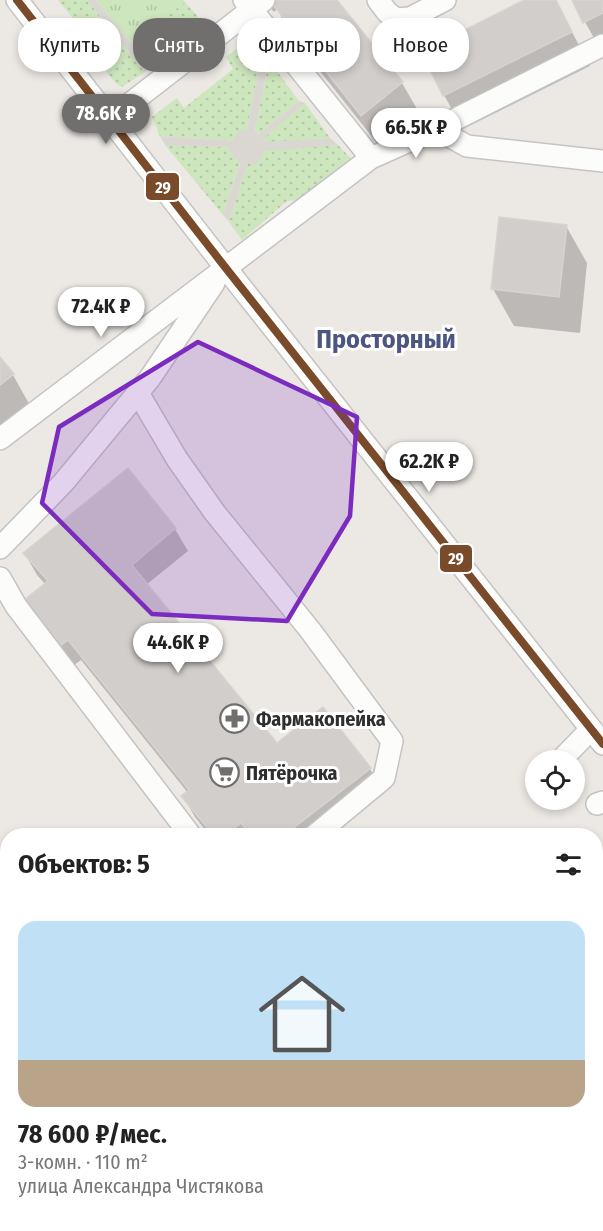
<!DOCTYPE html>
<html lang="ru">
<meta charset="utf-8">
<style>
body{margin:0;font-family:"Fira Sans Condensed",sans-serif;background:#f6f6f6;color:#222;height:100vh;display:flex;flex-direction:column;font-size:22px;white-space:nowrap}
*{box-sizing:border-box;margin:0}
p{font-size:20px;color:#767676}
.icon{flex:none;width:33px;height:33px;fill:none;stroke:currentColor;stroke-width:2;stroke-linecap:round;stroke-linejoin:round}
.map{position:relative;flex:1;overflow:hidden}
.details{position:absolute;left:0px;top:828px;width:603px;height:404px;display:flex;flex-direction:column;background:#fff;border-radius:24px 24px 0 0;box-shadow:0 3px 9px #0003}
.details>*{flex:none}
.hud{position:absolute;left:18px;top:18px;width:567px;height:54px;display:flex;gap:12px}
.controls{position:absolute;left:525px;top:750px;display:grid;gap:12px}
.controls a{display:grid;place-items:center;width:60px;height:60px;border-radius:50%;background:#fff;box-shadow:0 3px 9px #0003;font-size:30px}
.price{position:absolute;translate:-50% -51px;padding:0 14px;border-radius:21px;background:#fff;color:#222;font-size:20px;line-height:39px;filter:drop-shadow(0 2px 3px #0008)}
.price::after{content:'';position:absolute;left:50%;top:36px;width:18px;height:14px;margin-left:-9px;background:inherit;clip-path:polygon(0 0,100% 0,50% 100%)}
.price.on{background:#706f6e;color:#fff}
ul{padding:0;list-style:none}
li{display:grid;align-content:center;gap:12px;height:318px;padding:0 18px}
li span{display:grid;place-items:center;height:186px;border-radius:18px;color:#555}
li>.icon{margin-inline-start:auto}
span .icon{width:108px;height:108px;fill:#fffc;stroke-width:1}
li b{font-size:26px}
h2{display:flex;justify-content:space-between;align-items:center;height:72px;padding:0 18px;font-size:26px}
.chip{padding:0 21px;border-radius:24px;background:#fff;box-shadow:0 3px 9px #0003;font-size:21px;line-height:54px}
.chip.on{background:#706f6e;color:#fff}
.map>svg:first-child{display:block}
.grass{fill:url(#grass-dots)}
.park{fill:url(#park-tufts)}
.plaza{fill:#dad6d2}
.shadow{fill:#0003}
.building{fill:#d1cecb;stroke:#d7d4d0;stroke-width:1.5}
.lines{fill:none;stroke-linecap:round;stroke-linejoin:round}
.minor-casing{stroke:#c5c4c5;stroke-width:24}
.minor{stroke:#fcfcfb;stroke-width:21}
.bus-1-casing{stroke:#fff;stroke-width:12}
.bus-1{stroke:#7a4b2a;stroke-width:8}
.marked{fill:#7b2cbf;fill-opacity:0.2;stroke:#7b2cbf;stroke-width:4.5;stroke-linejoin:round}
.labels{text-anchor:middle;stroke-width:6;stroke-linejoin:round;paint-order:stroke}
.poi-label{font-size:20px;font-weight:bold;fill:#2e2e2e;stroke:#fff;text-anchor:start}
.district-label{font-size:26px;font-weight:bold;fill:#4d5680;stroke:#fff}
.line-badge{stroke:#fff;stroke-width:2}
.badge-label{font-size:16px;text-anchor:middle;font-weight:bold;fill:#fff}
</style>
<div class="map">
<svg width="603" height="1231" viewBox="0 0 603 1231">
<defs>
<pattern id="grass-dots" width="8" height="8" patternUnits="userSpaceOnUse" patternTransform="scale(1.5)"><rect width="8" height="8" fill="#cee6be"/><path d="M2 2h.1M6 6h.1" fill="none" stroke="#b1c6a4" stroke-width="1.8" stroke-linecap="round"/></pattern>
<pattern id="park-tufts" width="24" height="20" patternUnits="userSpaceOnUse" patternTransform="scale(1.5)"><rect width="24" height="20" fill="#cee6be"/><path d="M3 7l-1-3M5 7V3M7 7l1-3M15 17l-1-3M17 17v-4M19 17l1-3" fill="none" stroke="#b1c6a4"/></pattern>
</defs>
<rect width="100%" height="100%" fill="#ece8e4"/>
<path class="grass" d="M58 0H87L145 72 122 87C110 80 104 68 97 57L100 50 80 23 75 21Z
M185 2 205 25 150 67 131 43Z
M248 40 254 41 262 53 247 129 244 130 232 141 160 136 152 117 177 98 184 108 233 69 226 57Z
M269 60 299 101 259 134 255 131Z
M305 103 330 138 264 143 262 139Z
M165 145 230 147 240 162 223 215Z
M338 145 357 165 302 200 287 201 242 240 229 222 247 164 264 150Z"/>
<path class="park" d="M96 0H183L185 2 131 43Z"/>
<path class="plaza" d="M87 0H96L150 67 145 72Z
M262 53 269 60 255 131 259 134 299 101 305 103 263 139 264 142 330 138 338 145 264 151 260 160 256 164H247L229 222 223 215 240 163 232 156 230 147 165 145 160 136 232 141 237 133 247 129Z"/>
<path class="shadow" d="M264 0H336L402 83 421 116 381 148 292 36 277 9 274 12Z
M528 0H555L590 66 463 129 444 95Z
M574 0H603V54L585 22Z
M566 226 587 263 580 333 514 326 493 289Z
M0 360 13 375 32 409 0 434Z
M128 470 175 529 188 551 146 585 277 745 322 709 370 769 382 790 323 836H210L195 817 183 796 188 793 81 660 73 666 39 621 46 585 37 575 25 554Z
M596 965 603 976V1201L596 1206Z
M395 1224H571L561 1231H400Z"/>
<path class="building" d="M273 0H337L403 82 361 116 271 2Z
M524 0H556L572 32 443 96 421 52Z
M572 0H603V13L583 23Z
M499 217 567 225 559 297 491 289Z
M0 357 14 374 0 385Z
M128 468 176 528 132 565 277 743 323 707 371 768 283 836H252L241 823 224 836H214L181 796 189 790 68 640 60 646 24 600 48 581 23 553Z
M596 962 603 973V1171L596 1176Z
M396 1224H529L519 1231H401Z"/>
<g class="lines">
<defs>
<path id="minor" d="M17 0 225 267 603 744
M244 0 371 158
M378 0 387 12 396 19 410 18 445 0
M110 119 264 0
M436 129 467 146 603 161
M138 393 177 459 215 513 310 630 392 741 384 778 314 836
M0 439 371 158 436 129 603 45
M0 548 63 483 150 378 214 283
M0 578 16 606 191 836
M561 760 591 729
M597 804 603 802"/>
</defs>
<use href="#minor" class="minor-casing"/>
<use href="#minor" class="minor"/>
<defs>
<path id="bus-1" d="M17 0 225 267 603 744"/>
</defs>
<use href="#bus-1" class="bus-1-casing"/>
<use href="#bus-1" class="bus-1"/>
</g>
<path class="marked" d="M198 342 357 417 350 516 287 621 152 614 42 503 59 427Z"/>
<defs>
<symbol id="pharmacy-ring" viewBox="-11 -11 22 22"><circle r="9.5" fill="#fff" stroke="#706f6e" stroke-width="1.5"/><path d="M-2-6h4v4h4v4h-4v4h-4v-4h-4v-4h4Z" fill="#706f6e"/></symbol>
<symbol id="supermarket-ring" viewBox="-11 -11 22 22"><circle r="9.5" fill="#fff" stroke="#706f6e" stroke-width="1.5"/><path d="M-6-5.5h2.5l.6 2H6L4.5 2H-2.5L-4.4-4H-6ZM-1.5 3.2a1.3 1.3 0 1 0 .1 0ZM3 3.2a1.3 1.3 0 1 0 .1 0Z" fill="#706f6e"/></symbol>
</defs>
<g fill-rule="evenodd">
<use href="#pharmacy-ring" x="218" y="702" width="33" height="33"/>
<use href="#supermarket-ring" x="208" y="756" width="33" height="33"/>
</g>
<g class="labels">
<g class="poi-label">
<text x="256" y="726">Фармакопейка</text>
<text x="246" y="780">Пятёрочка</text>
</g>
<g class="district-label">
<text x="386" y="348">Просторный</text>
</g>
</g>
<g class="line-badge">
<rect x="145" y="172" width="35" height="29" rx="6" fill="#7a4b2a"/>
<rect x="439" y="544" width="34" height="29" rx="6" fill="#7a4b2a"/>
</g>
<g class="badge-label">
<text x="163" y="193">29</text>
<text x="456" y="564">29</text>
</g>
</svg>
<div class="controls">
<a><svg class="icon" aria-label="locate" viewBox="0 0 24 24"><circle cx="12" cy="12" r="6"/><path d="M12 2v4M12 18v4M2 12h4M18 12h4"/></svg></a>
</div>
<b class="price on" style="left:106px;top:145px">78.6K ₽</b>
<b class="price" style="left:416px;top:159px">66.5K ₽</b>
<b class="price" style="left:101px;top:338px">72.4K ₽</b>
<b class="price" style="left:429px;top:493px">62.2K ₽</b>
<b class="price" style="left:178px;top:674px">44.6K ₽</b>
<div class="hud">
<a class="chip">Купить</a>
<a class="chip on">Снять</a>
<a class="chip">Фильтры</a>
<a class="chip">Новое</a>
</div>
<section class="details">
<h2>Объектов: 5<svg class="icon" aria-label="filters" viewBox="0 0 24 24"><path d="M4 7h16M4 17h16"/><circle cx="9" cy="7" r="2"/><circle cx="15" cy="17" r="2"/></svg></h2>
<ul>
<li><span style="background:linear-gradient(#bfe0f5 75%,#b9a48a 0)"><svg class="icon" aria-label="home" viewBox="0 0 24 24"><path d="M3 11l9-7 9 7M6 9v11h12V9"/></svg></span><div><b>78 600 ₽/мес.</b><p>3-комн. · 110 m²</p><p>улица Александра Чистякова</p></div></li>
</ul>
</section>
</div>
